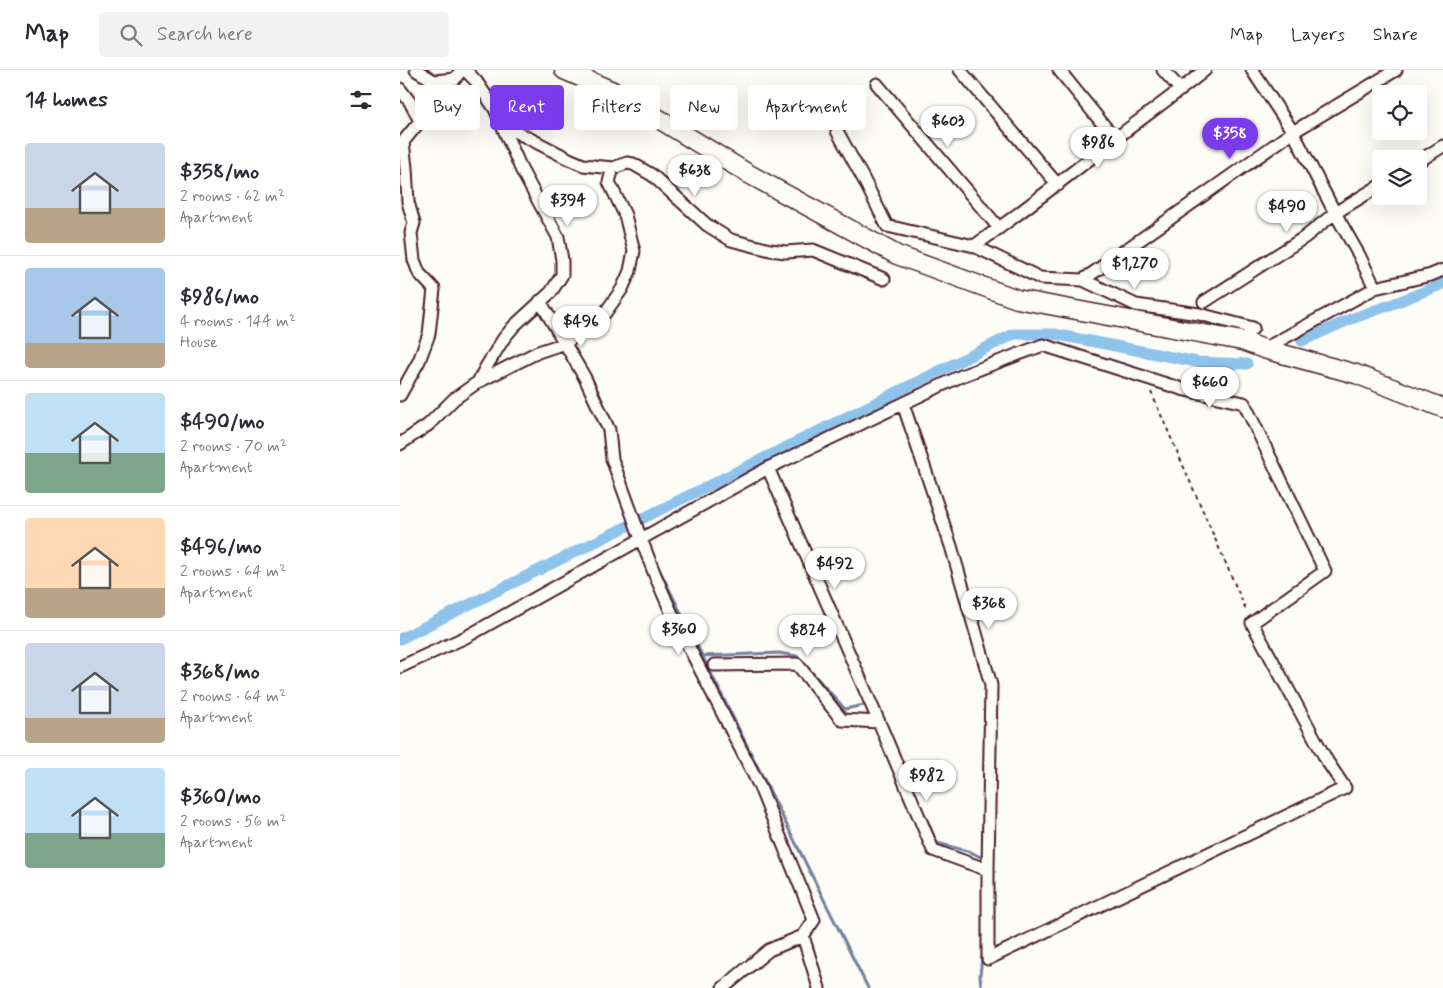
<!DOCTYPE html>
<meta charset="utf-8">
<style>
body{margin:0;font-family:Mynerve,sans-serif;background:#f2f2f3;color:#2b2b33;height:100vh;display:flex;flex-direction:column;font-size:19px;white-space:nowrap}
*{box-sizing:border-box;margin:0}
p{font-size:16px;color:#7c7c81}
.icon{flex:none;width:28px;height:28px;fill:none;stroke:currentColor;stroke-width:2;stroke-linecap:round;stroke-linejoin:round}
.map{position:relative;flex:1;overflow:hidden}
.drawer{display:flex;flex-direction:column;background:#fff;width:400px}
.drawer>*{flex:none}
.hud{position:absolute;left:15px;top:15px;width:475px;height:45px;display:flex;gap:10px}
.fabs{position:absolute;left:972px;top:15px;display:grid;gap:10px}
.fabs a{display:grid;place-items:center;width:55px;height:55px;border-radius:5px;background:#fff;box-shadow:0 5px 20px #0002;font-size:25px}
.price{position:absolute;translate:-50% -42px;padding:0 11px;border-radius:18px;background:#fff;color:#222;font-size:16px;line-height:32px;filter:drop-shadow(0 1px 2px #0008)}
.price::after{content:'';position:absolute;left:50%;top:30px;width:15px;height:11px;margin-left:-8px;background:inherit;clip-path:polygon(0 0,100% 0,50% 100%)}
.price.current{background:#7c3aed;color:#fff}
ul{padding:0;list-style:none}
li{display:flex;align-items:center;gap:15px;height:125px;padding:0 25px}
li+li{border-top:1px solid #e1e1e2}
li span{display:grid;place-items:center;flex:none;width:140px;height:100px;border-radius:5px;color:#555}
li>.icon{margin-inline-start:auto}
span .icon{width:60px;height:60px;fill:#fffc;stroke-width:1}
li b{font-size:21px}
h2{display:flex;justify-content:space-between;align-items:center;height:60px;padding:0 25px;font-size:21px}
.pill{padding:0 18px;border-radius:5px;background:#fff;box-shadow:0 5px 20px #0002;font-size:18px;line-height:45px}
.pill.current{background:#7c3aed;color:#fff}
header{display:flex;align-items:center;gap:30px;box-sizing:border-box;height:70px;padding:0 25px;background:#fff;border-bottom:1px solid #e1e1e2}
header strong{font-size:24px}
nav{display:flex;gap:28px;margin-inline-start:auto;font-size:18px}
.search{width:350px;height:45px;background:#f2f2f3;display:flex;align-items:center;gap:12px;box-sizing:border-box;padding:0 18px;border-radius:5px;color:#7c7c81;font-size:19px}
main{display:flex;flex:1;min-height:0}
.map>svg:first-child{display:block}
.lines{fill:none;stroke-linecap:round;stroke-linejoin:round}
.stream{stroke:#73819e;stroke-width:3}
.canal{stroke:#8ec3eb;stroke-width:11}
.minor-casing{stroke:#4a1f2b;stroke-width:15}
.highway-casing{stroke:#4a1f2b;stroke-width:21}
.path{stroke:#4a1f2b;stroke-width:2;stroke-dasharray:4 4;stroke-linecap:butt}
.minor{stroke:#fdfcf7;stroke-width:11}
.highway{stroke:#fdfcf7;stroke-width:18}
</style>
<header>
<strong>Map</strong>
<div class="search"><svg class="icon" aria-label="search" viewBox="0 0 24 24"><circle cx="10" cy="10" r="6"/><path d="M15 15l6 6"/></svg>Search here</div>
<nav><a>Map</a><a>Layers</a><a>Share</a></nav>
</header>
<main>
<section class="drawer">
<h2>14 homes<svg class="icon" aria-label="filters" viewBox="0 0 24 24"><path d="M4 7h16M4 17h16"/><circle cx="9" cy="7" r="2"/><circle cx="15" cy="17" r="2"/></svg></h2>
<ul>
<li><span style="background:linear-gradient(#c9d6e8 65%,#b9a48a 0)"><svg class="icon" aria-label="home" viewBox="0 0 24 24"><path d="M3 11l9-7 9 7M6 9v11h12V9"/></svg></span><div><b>$358/mo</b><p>2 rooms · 62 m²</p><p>Apartment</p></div></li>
<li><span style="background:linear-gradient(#a9c7e8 75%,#b9a48a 0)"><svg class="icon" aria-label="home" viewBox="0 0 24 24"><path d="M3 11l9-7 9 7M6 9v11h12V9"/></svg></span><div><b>$986/mo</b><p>4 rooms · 144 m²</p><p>House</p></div></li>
<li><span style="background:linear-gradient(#bfe0f5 60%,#7fa58c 0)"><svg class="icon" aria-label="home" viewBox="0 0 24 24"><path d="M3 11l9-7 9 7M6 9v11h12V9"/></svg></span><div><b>$490/mo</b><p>2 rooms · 70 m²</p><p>Apartment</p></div></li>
<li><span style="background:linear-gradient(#ffd9b3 70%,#b9a48a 0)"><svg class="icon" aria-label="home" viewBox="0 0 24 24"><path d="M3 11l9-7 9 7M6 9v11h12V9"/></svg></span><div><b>$496/mo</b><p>2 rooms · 64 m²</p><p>Apartment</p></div></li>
<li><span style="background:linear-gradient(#c9d6e8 75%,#b9a48a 0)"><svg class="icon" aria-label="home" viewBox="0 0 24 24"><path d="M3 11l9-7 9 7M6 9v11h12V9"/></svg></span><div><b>$368/mo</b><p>2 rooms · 64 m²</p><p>Apartment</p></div></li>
<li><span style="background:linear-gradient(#bfe0f5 65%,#7fa58c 0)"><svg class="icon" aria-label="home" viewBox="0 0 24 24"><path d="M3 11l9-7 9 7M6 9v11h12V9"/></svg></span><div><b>$360/mo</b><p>2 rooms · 56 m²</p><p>Apartment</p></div></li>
</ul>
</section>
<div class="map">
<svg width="1043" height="918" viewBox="0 0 1043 918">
<rect width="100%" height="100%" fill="#fdfcf7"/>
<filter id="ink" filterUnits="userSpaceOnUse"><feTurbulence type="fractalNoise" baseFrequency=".02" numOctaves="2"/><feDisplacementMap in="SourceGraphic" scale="10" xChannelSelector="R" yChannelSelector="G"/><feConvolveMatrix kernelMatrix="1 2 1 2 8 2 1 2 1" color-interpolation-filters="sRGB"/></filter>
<g filter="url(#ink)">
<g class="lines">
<path class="stream" d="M257 495 468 918
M302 586 379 583 397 586 445 639 469 634
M522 739 537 773 571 782 586 790
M581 918 580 905 583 878"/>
<path class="canal" d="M902 271 951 249 990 235 1043 214
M0 569 614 264H654L797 292 847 294"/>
<defs>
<path id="minor" d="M16 0 34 11 55 9 61 0
M65 0 76 11 95 39 122 101 158 167 162 190V205L151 222 114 256 104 268 86 297 78 312
M560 0 658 115
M659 0 715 69
M763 0 781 20
M852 0 893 62 935 143 959 185 975 218
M477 14 599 158
M0 19 10 32 20 51 3 72 6 98 8 132 14 153 11 163 14 190 19 203 34 219 29 264 19 291 0 325
M103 55 169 89 183 95 213 98 227 93 233 94 252 105 307 155 331 170 370 180 386 182 413 180 484 209
M437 61 464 110 487 156 574 176 640 208 683 210 736 235 799 244 853 258 842 271
M1019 91 1043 76
M574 176C622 142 668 106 714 70 744 46 775 25 805 0
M683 210 893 62 996 0
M140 231 185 308 209 360 212 389 241 469 368 398 561 306 643 275 785 320 844 333 925 501 852 553 927 691 945 718 588 889V800L591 615 551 476 503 334
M804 232 905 167 935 143 981 115
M864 279 975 218 1031 205 1043 200
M0 374 28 355 54 329 78 312 138 282 165 273 184 260 205 243 222 219 230 201 234 181 225 145 209 112 213 98
M368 398 479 652 533 780 588 800
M314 595 397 594 442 650 479 652
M0 597 66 567 241 469 255 505 272 544 359 715 414 850 403 866 419 918
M323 918 369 880 403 866"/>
<path id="highway" d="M164 0 215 22 347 103 497 185 617 229 842 271 864 279 956 304 1043 338"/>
</defs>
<use href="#minor" class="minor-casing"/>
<use href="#highway" class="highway-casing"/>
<path class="path" d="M751 322 847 542"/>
<use href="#minor" class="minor"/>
<use href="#highway" class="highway"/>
</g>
</g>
</svg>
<div class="fabs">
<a><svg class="icon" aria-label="locate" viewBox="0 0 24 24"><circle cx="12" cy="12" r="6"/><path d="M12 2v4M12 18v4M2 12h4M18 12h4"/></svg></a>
<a><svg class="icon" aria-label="layers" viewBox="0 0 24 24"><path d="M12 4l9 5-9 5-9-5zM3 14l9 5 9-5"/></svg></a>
</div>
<b class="price" style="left:548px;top:78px">$603</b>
<b class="price current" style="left:830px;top:90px">$358</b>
<b class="price" style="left:698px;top:99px">$986</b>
<b class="price" style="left:295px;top:127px">$638</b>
<b class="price" style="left:168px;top:157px">$394</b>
<b class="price" style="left:887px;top:163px">$490</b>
<b class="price" style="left:735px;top:220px">$1,270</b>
<b class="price" style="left:181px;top:278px">$496</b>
<b class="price" style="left:810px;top:339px">$660</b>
<b class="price" style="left:435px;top:520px">$492</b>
<b class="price" style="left:589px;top:560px">$368</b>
<b class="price" style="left:279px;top:586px">$360</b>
<b class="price" style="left:408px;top:587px">$824</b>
<b class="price" style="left:527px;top:732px">$982</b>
<div class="hud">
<a class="pill">Buy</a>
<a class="pill current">Rent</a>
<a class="pill">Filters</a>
<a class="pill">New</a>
<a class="pill">Apartment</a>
</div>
</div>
</main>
